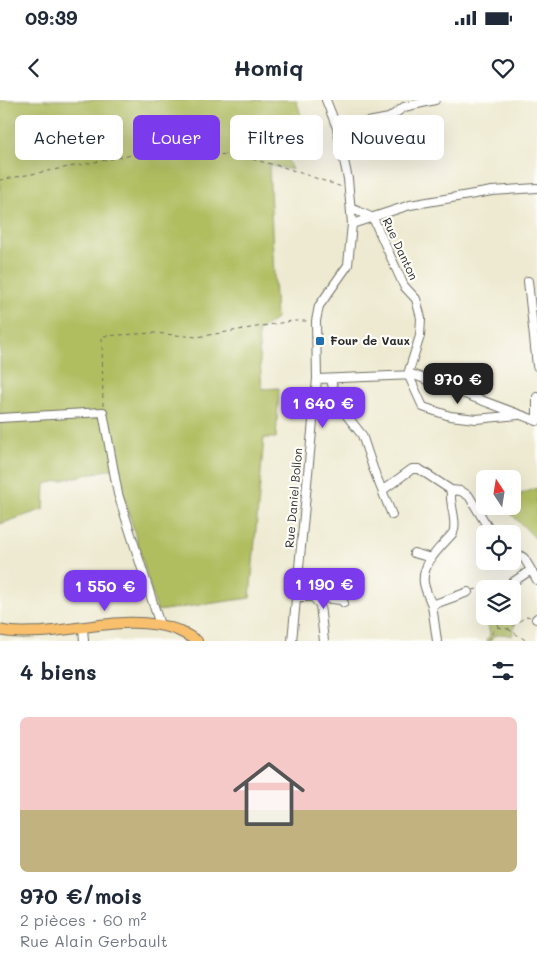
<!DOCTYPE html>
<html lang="fr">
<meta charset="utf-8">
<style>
body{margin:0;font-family:Mali,sans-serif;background:#f2f2f3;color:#1f2937;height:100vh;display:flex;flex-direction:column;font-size:19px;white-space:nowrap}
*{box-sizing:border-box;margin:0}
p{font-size:16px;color:#747a83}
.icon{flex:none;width:28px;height:28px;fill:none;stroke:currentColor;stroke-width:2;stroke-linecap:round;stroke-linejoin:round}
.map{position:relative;height:541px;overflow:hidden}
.panel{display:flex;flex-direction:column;background:#fff;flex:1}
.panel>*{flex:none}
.banner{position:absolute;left:15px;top:15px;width:508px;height:45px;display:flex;gap:10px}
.needle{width:32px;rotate:348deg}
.controls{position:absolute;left:476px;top:370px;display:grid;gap:10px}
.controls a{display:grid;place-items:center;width:45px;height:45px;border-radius:8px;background:#fff;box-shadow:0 5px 20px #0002;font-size:25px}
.price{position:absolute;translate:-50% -42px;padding:0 11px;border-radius:10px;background:#7c3aed;color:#fff;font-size:16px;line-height:32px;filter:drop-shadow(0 1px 2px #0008)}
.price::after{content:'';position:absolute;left:50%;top:30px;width:15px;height:11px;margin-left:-8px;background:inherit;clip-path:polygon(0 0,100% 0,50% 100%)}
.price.on{background:#222;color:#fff}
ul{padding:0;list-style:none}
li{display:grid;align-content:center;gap:10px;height:265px;padding:0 20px}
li+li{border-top:1px solid #e0e1e3}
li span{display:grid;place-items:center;height:155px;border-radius:8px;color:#555}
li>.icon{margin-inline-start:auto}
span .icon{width:90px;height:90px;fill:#fffc;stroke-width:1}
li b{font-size:21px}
h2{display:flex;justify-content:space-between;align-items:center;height:60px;padding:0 20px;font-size:21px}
.chip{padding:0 18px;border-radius:8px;background:#fff;box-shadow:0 5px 20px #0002;font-size:18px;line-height:45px}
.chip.on{background:#7c3aed;color:#fff}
.status{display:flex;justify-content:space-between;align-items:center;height:35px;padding:0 25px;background:#fff;direction:ltr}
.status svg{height:14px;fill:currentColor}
header{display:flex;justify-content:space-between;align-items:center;height:65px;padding:0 20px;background:#fff;font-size:22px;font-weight:800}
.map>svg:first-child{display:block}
.green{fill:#b1be60;stroke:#6e7446}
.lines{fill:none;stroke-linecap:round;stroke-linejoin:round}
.minor-casing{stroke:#6f6e65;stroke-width:10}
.major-casing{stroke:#6f6e65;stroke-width:12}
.path{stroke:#6f6e65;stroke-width:1;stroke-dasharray:4 4;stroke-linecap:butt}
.minor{stroke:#fff;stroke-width:8}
.major{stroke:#f8bf6c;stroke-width:10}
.poi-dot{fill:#1f6fb2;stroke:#fdfcf7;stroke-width:2}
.labels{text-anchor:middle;stroke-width:4.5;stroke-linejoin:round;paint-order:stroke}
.street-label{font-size:12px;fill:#2b2b2b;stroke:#fdfcf7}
.poi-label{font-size:12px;font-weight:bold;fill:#2b2b2b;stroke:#fdfcf7;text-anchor:start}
</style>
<div class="status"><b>09:39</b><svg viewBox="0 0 49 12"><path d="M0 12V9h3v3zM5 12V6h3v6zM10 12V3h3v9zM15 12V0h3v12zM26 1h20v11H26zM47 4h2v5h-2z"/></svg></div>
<header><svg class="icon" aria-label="back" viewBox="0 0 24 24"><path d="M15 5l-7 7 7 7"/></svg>Homiq<svg class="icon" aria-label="heart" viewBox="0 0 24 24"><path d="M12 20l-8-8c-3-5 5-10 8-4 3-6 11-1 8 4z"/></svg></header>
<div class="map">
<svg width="537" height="541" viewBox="0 0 537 541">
<rect width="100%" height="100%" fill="#fdfcf7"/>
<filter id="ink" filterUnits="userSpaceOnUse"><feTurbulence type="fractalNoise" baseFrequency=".02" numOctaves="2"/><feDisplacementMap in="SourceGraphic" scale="10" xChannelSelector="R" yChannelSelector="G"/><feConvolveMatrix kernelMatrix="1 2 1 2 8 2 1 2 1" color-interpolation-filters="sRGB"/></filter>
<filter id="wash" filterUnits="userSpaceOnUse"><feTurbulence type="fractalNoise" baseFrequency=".0096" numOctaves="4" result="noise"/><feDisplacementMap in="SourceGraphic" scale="20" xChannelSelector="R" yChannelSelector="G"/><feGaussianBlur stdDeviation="1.12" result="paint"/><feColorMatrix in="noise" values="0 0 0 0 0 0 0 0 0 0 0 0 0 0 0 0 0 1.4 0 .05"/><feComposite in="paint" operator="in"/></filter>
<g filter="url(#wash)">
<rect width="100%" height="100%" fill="#eeead1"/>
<path class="green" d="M0 0H296L305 27 278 38 292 70 269 65 276 219 258 232 262 289 279 288 276 338H264L250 498 157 511 116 368 45 384 44 409 0 424Z
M537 388V440L503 406H512L513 397Z
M485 507V516H503L502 518 515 524 512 536 503 534 493 536 491 541H486L490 535 488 525 481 518 480 511Z"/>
</g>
<g filter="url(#ink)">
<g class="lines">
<defs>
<path id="minor" d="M337 28 389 18 404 7 435 0
M351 108 373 118
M373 118 404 186 416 199 421 218 420 236 408 274 423 307 450 316 476 319 518 315
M352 124 410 105 492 91 537 88
M528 181 537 266
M317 279 414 275 537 321
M331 280 337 303 362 335 373 368 392 415
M0 318 103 312 118 394 160 525
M537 321V297
M383 390 412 369H419L451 390 461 391 469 396 492 434
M451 390C449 404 458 422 453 433 442 446 421 463 424 483 425 490 429 498 432 505L468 492
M512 450 524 458 537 480
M414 453 431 458
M504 488 531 470
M296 497H313L320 505 324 541
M313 497 341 500 344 503
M432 505 437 541
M536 519 537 518
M83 528 84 541
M292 541 317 279 316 221 319 206 348 165 352 124 348 79 337 28 326 0"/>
<path id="major" d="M0 530C14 534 28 532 42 532 86 529 135 514 177 530 184 533 191 537 197 541"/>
</defs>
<use href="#minor" class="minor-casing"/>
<use href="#major" class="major-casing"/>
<path class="path" d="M0 80 164 49 239 56 283 67 342 87
M103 306 102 236 154 233 197 237 292 221H310
M473 490 490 486 499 487
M498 527 508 529 527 516 530 517
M508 529 527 541
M489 541 492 533 498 527 496 516"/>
<use href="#minor" class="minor"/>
<use href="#major" class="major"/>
</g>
</g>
<rect class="poi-dot" x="315" y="236" width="10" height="10" rx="2.5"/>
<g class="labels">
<g class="street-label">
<text transform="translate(400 149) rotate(65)" y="4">Rue Danton</text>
<text transform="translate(294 398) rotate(-85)" y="4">Rue Daniel Bollon</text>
</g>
<g class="poi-label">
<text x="330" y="245">Four de Vaux</text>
</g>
</g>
</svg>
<div class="controls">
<a><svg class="needle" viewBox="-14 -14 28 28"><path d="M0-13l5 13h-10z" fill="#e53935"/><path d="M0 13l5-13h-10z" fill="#747a83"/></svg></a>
<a><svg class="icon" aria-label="locate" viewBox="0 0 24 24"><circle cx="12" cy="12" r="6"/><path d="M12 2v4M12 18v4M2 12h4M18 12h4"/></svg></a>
<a><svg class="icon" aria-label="layers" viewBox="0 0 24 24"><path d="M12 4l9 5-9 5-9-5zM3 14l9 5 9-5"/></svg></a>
</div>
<b class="price on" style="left:458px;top:305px">970 €</b>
<b class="price" style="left:323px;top:329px">1 640 €</b>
<b class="price" style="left:324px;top:510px">1 190 €</b>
<b class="price" style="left:105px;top:512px">1 550 €</b>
<div class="banner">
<a class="chip">Acheter</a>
<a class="chip on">Louer</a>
<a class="chip">Filtres</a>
<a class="chip">Nouveau</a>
</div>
</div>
<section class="panel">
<h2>4 biens<svg class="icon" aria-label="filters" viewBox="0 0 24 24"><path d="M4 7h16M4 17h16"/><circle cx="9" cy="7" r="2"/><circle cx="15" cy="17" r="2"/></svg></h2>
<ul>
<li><span style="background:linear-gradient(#f6c9c9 60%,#c2b280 0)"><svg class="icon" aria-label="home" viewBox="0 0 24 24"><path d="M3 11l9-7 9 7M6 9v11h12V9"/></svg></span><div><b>970 €/mois</b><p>2 pièces · 60 m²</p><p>Rue Alain Gerbault</p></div></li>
</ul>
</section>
